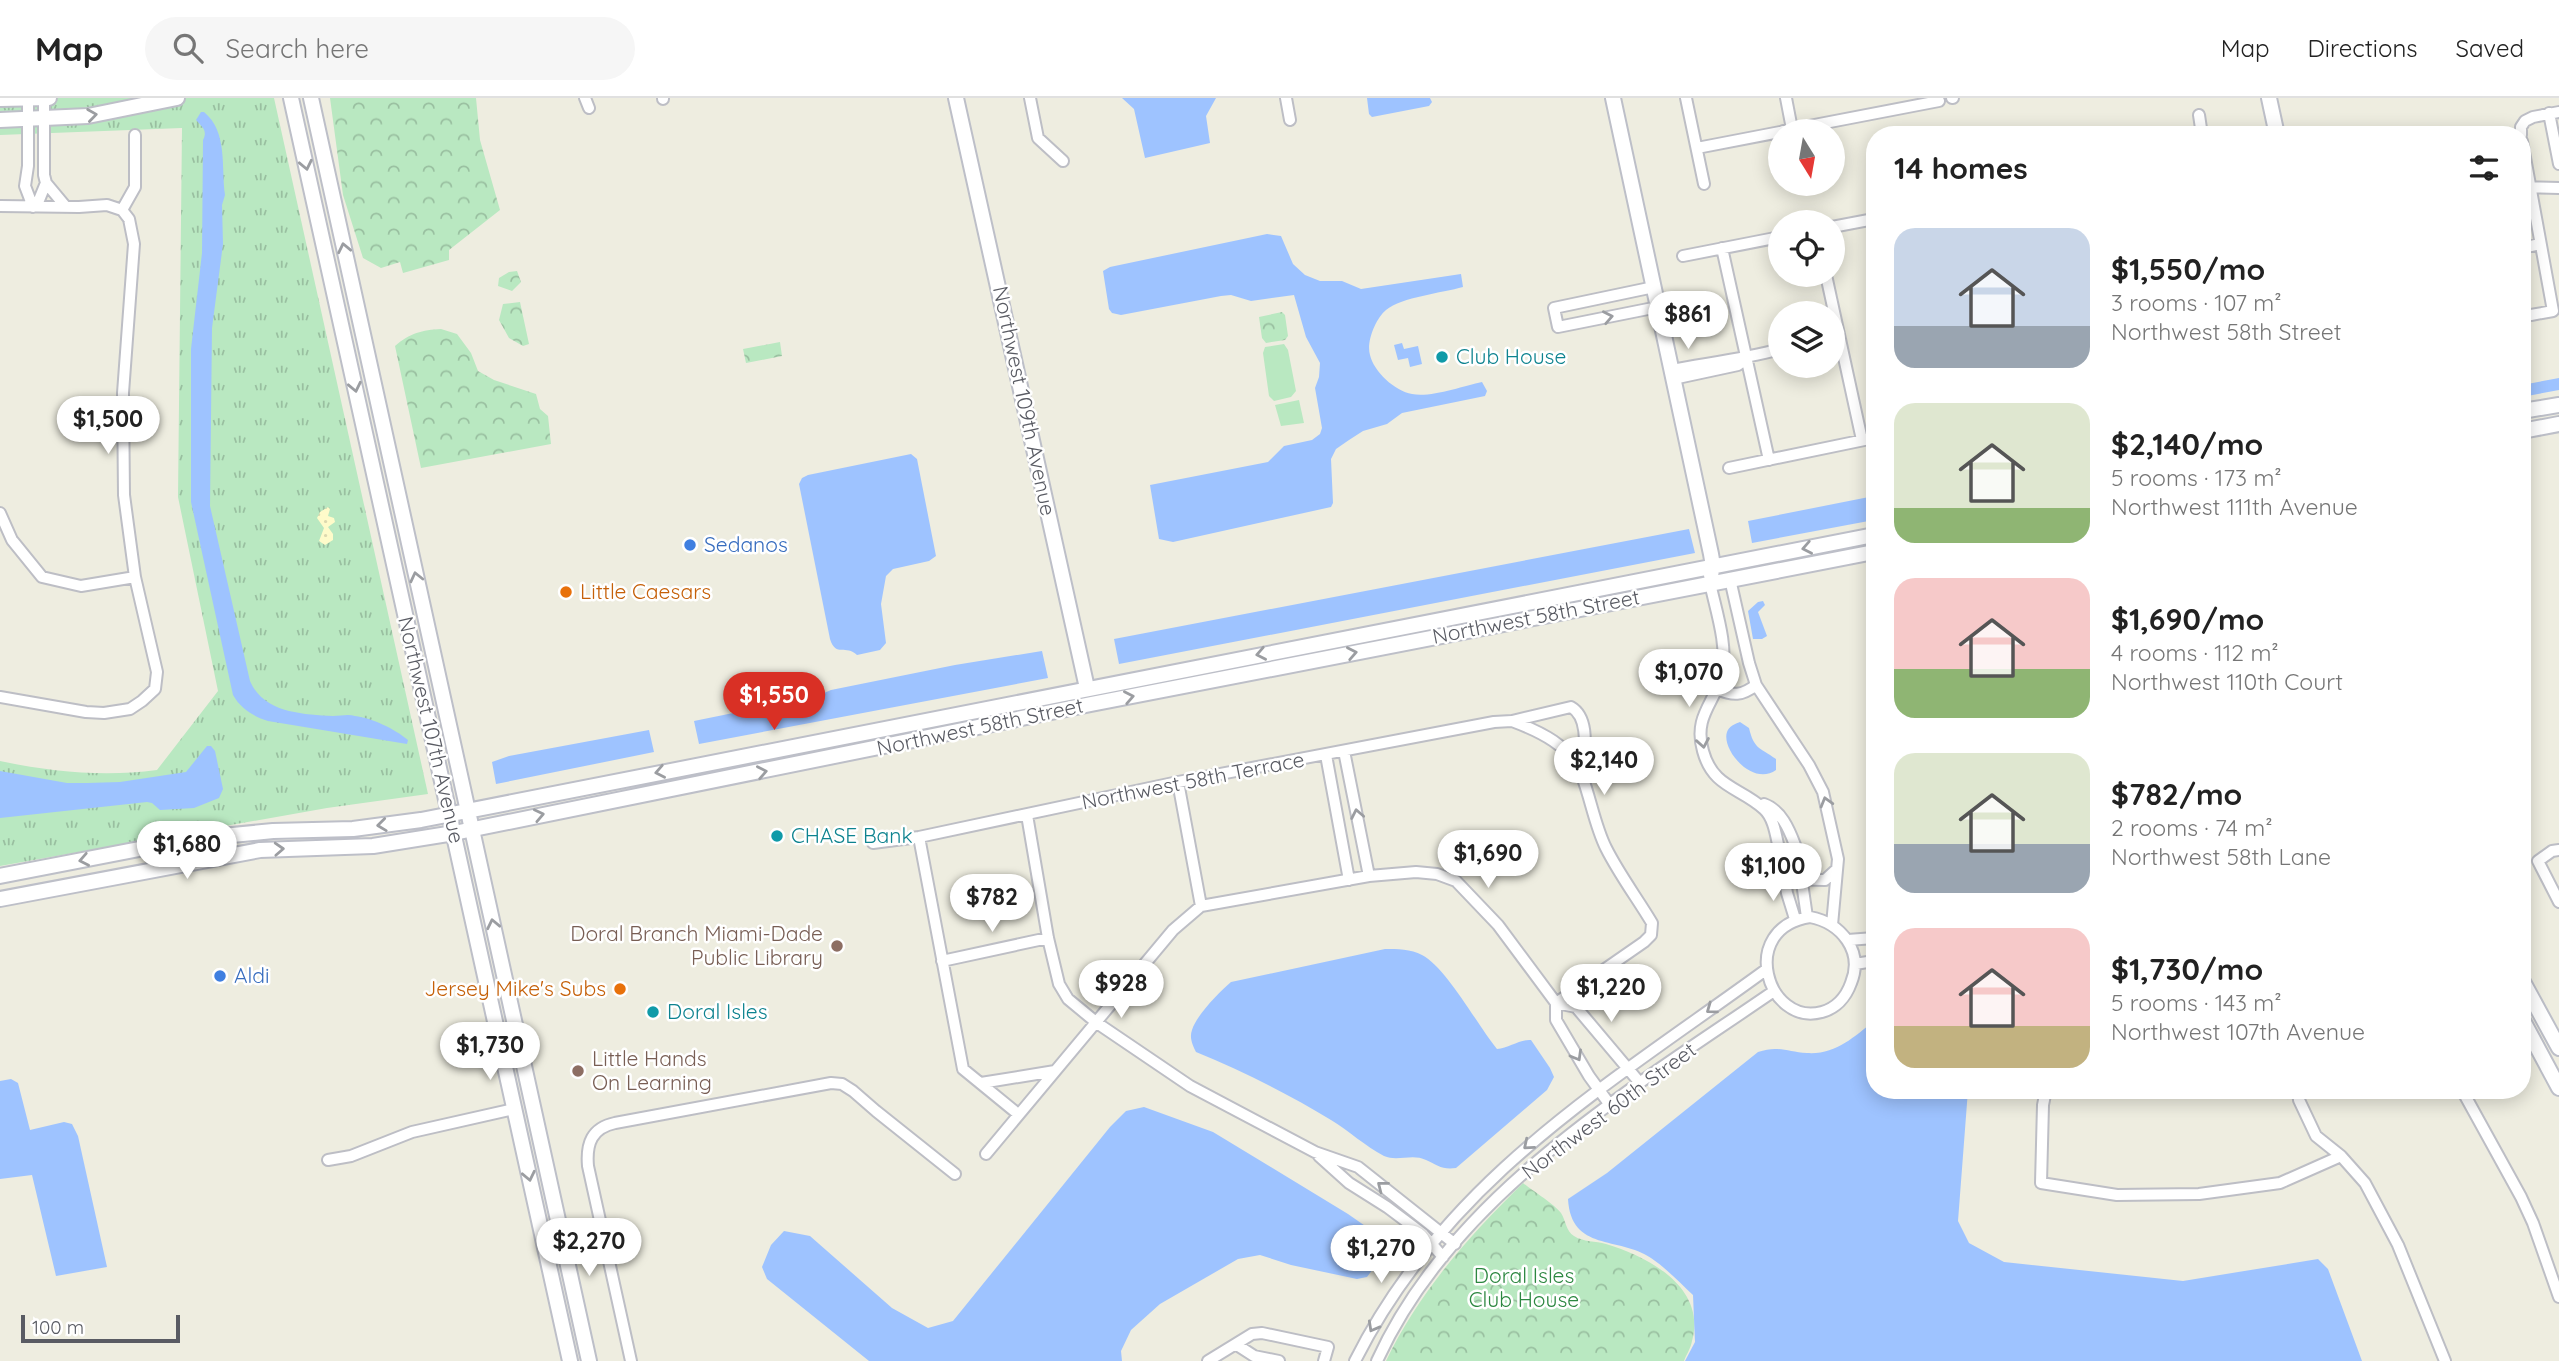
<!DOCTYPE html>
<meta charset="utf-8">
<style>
body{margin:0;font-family:Quicksand,sans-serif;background:#f6f6f6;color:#222;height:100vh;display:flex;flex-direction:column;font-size:26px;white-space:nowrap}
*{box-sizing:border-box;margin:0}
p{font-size:23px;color:#767676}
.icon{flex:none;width:38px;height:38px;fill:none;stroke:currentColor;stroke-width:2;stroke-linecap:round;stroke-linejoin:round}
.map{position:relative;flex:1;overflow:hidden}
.side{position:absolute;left:1866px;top:28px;width:665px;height:973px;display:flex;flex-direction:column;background:#fff;border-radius:28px;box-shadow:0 4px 18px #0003}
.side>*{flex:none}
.needle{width:46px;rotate:169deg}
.buttons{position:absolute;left:1768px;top:21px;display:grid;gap:14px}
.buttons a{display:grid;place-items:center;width:77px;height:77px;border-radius:50%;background:#fff;box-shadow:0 4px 18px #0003;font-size:35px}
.scale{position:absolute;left:21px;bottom:18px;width:159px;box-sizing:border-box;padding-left:7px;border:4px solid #595b63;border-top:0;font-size:19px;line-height:24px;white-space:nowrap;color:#595b63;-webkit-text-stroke:5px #fff;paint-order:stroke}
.price{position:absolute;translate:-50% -60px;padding:0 16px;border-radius:24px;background:#fff;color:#222;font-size:23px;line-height:46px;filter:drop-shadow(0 2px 4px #0008)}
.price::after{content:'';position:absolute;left:50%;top:42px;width:21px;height:16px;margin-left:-10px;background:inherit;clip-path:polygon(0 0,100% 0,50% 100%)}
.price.selected{background:#d93025;color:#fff}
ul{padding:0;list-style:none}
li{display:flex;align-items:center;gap:21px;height:175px;padding:0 28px}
li span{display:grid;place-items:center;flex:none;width:196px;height:140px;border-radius:21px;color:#555}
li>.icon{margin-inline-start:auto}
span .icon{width:84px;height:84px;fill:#fffc;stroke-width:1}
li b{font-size:30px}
h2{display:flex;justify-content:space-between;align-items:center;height:84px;padding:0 28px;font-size:30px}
header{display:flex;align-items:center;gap:42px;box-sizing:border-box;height:98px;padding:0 35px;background:#fff;border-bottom:2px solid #e0e0e0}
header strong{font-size:33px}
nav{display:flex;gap:38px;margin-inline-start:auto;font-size:24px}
.search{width:490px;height:63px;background:#f6f6f6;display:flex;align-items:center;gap:18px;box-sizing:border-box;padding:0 24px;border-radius:38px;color:#767676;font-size:26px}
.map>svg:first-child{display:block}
.grass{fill:url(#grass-tufts)}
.forest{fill:url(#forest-crowns)}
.sand{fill:url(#sand-dots)}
.pitch{fill:#b9e8c1}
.water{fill:#9ec3ff}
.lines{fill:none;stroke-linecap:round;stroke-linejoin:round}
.street-casing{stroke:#bdbec5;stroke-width:14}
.secondary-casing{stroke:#bdbfc8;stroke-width:18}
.street{stroke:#fff;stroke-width:10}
.secondary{stroke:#fff;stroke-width:14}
.oneway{stroke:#9b9da1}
.culture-dot{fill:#0f9aa8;stroke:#fff;stroke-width:2.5}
.shop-dot{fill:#3f7fe0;stroke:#fff;stroke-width:2.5}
.food-dot{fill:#e8710a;stroke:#fff;stroke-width:2.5}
.education-dot{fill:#8d6e63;stroke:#fff;stroke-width:2.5}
.labels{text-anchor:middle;stroke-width:5;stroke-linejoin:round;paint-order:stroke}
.culture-label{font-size:21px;fill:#0d838f;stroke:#fff;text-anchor:start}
.street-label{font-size:21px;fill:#595b63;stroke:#fff}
.shop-label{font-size:21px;fill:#366cbe;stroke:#fff;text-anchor:start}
.food-label{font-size:21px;fill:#c56008;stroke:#fff;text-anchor:start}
.education-label{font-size:21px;fill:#785e54;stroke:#fff;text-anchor:end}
.park-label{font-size:21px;fill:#2c8740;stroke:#fff}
</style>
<header>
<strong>Map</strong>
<div class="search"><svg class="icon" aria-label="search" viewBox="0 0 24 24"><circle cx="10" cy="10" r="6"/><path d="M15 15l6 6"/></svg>Search here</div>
<nav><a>Map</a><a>Directions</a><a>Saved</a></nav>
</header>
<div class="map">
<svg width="2559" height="1263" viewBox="0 0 2559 1263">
<defs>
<pattern id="grass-tufts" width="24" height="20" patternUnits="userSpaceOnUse" patternTransform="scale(1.75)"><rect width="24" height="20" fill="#b9e8c1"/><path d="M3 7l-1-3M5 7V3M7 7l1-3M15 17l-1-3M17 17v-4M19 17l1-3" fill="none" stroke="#99bfa0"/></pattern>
<pattern id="forest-crowns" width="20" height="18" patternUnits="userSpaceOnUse" patternTransform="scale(1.75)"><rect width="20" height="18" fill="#b9e8c1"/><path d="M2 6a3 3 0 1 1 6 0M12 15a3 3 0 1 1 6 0" fill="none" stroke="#99bfa0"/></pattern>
<pattern id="sand-dots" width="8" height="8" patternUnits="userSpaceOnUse" patternTransform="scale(1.75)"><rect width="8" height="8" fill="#fefbca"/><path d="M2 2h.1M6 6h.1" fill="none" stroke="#dcd9b0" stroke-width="1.8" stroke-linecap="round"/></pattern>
</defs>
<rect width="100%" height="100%" fill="#eeede0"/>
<path class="grass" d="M0 0H274L428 696 327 710 0 768V663C52 674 104 679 157 672L218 593 178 399 182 30 0 37Z"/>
<path class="forest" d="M330 0H476L480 42 500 112 449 152V162L403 175 400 164 381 170 363 160 343 97Z
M517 173 521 184 512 193 498 188 499 180 509 174Z
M520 204 529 246 523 248 509 240 499 222 503 206Z
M1282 214 1285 217 1288 238 1285 242 1266 245 1262 240 1259 219Z
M441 231 457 236 471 255 478 273 494 282 536 296 540 311 548 318 551 346 421 370 395 248C410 235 422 232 441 231Z
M780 244 782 258 746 265 743 251Z
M1523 1085C1533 1093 1554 1106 1561 1115 1566 1123 1566 1133 1574 1138 1583 1144 1596 1143 1606 1146 1647 1158 1707 1189 1692 1243 1691 1250 1686 1257 1684 1263H1386C1419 1194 1469 1138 1523 1085Z"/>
<path class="sand" d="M328 409 330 411 328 418 334 420 335 424 328 429 333 436V442L325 447 319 443 324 430 317 420 320 414Z"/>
<path class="pitch" d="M1284 246 1288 252 1296 293 1291 299 1274 303 1269 298 1263 255 1265 249Z
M1299 302 1304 325 1281 328 1275 307Z"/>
<path class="water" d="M1122 0H1216L1206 18 1210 45 1145 60 1134 11Z
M1367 0H1430L1432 4 1429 8 1372 19 1369 16Z
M201 14H204C228 34 221 68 225 97L222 107 223 146 212 230 210 408 250 583C264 615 302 616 333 618 341 618 348 616 355 618 372 620 395 631 408 642L407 646 268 623C253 618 241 611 233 597L191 404V251L202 155 203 42C208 32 202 29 196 22Z
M1267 136 1281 138 1293 166 1305 177 1320 183H1342L1361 191 1461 176 1463 189C1442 195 1402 199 1386 212 1376 220 1366 244 1370 257 1374 274 1395 293 1412 296 1430 300 1463 288 1482 284L1487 293 1485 298 1402 315 1387 326 1363 333 1349 342 1336 351 1331 361 1333 405 1331 409 1173 444 1159 441 1150 387 1268 364 1284 348 1312 342 1320 336 1322 330 1315 290 1319 279 1320 265 1306 239 1294 197 1251 203 1231 197 1221 198 1121 217 1112 215 1109 211 1103 173 1110 169Z
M1402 245 1404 251 1418 248 1422 266 1410 269 1408 260 1398 262 1394 247Z
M2559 280V292L2522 299V287Z
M911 356 917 361 936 458 929 463 893 471 886 478 881 506 886 545 880 552 857 557C846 546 836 560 830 541L799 386 802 380 808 377Z
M1874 398V422L1752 445 1748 423Z
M1689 431 1695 455 1119 566 1114 541Z
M1763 503 1765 507 1758 514 1767 538 1762 541H1753L1748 513 1758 504Z
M1042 553 1048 580 699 646 694 623 817 598 831 592 955 567Z
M1740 624 1749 630C1754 651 1759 649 1776 661V672C1753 689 1721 652 1727 634 1729 628 1735 626 1740 624Z
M649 632 654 654 496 686 492 664 509 658Z
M207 648H211L215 653 223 691 219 700 194 710 160 712 152 705 147 704 0 720V673L67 685H87L120 684 186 674Z
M1385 851C1397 851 1411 851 1422 857 1446 869 1478 928 1497 951 1509 950 1520 941 1531 942L1550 970 1554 979 1547 992 1456 1070C1442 1072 1437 1067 1426 1062 1412 1055 1398 1064 1384 1058 1365 1048 1349 1033 1331 1022 1289 996 1242 973 1196 954 1193 948 1189 940 1192 932 1196 918 1219 894 1231 884Z
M1874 923V992H1968L1958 1123 1969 1145 2004 1164 2183 1183 2318 1161 2328 1171 2362 1263H1685L1695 1244 1693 1197C1680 1185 1666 1170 1651 1160 1619 1138 1571 1154 1568 1101L1607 1075 1758 954C1778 947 1787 954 1807 955 1835 957 1854 939 1874 923Z
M11 981 18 985 30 1032 64 1024 72 1026 78 1038 107 1169 56 1178 32 1077 0 1081V983Z
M1144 1009 1213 1034 1348 1116 1371 1132 1382 1145 1381 1160 1367 1179 1357 1181 1291 1167 1260 1157 1238 1161 1160 1206 1131 1232 1121 1253 1122 1263H869L767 1181 762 1169 771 1147 784 1133 810 1138 892 1210 928 1230 953 1223 1110 1029 1126 1013Z"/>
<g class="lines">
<defs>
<path id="street" d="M44 0V77L46 85 66 109
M585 0 589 10
M663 0V1
M1030 0 1038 40 1063 63
M1286 0 1290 22
M1686 0 1704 86
M1786 0 1792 31
M1952 0H1953
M28 1V68L25 88 33 109
M2549 15 2559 66
M2199 17 2202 37
M1783 33 1939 3
M2521 37V29L2525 23 2533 19 2559 14
M2522 43 2553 213 2531 217 2527 216 2522 211
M1697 50 1780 34
M2522 89 2559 90
M0 108 79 109 107 107 122 112 129 121 134 146 123 295 124 397 135 479 157 574 155 591 142 603 130 611 104 615 86 614 0 599
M33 109 39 102 46 85
M122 112 135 89V37
M1832 129 1874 121
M1722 150 1769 362
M2522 150 2540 146
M1683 158 1780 139
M1826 177 1862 342
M1654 189 1554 210 1558 229 1658 209
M1671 272C1708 265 1744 261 1780 251
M1673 281 1738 267 1746 261
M1729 370 1874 340
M0 415 12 442 42 479 81 488 135 479
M1730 481 1749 565 1756 587 1809 667 1823 694 1838 761 1832 827
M1710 485C1716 513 1728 547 1722 576 1715 605 1693 618 1703 653 1713 690 1740 689 1764 711 1774 720 1776 738 1779 751
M1717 591C1733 598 1742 598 1756 587
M1512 623C1539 633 1572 648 1582 678 1591 702 1595 728 1606 750 1619 776 1637 800 1652 825L1651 837 1644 844 1556 905
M1344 653 1369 778
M1326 657 1349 782
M1178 684 1201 808
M1764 706C1781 712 1789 731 1795 747
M1027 717 1048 840 1059 886 1068 901 1097 925 1190 988 1315 1054 1358 1069 1455 1146
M919 739 963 971 1018 1016
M873 745 919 739 1178 684 1494 624 1512 623 1571 609C1592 621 1583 659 1583 681
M2559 752 2552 753 2538 763 2559 804
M1798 757 1807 819
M1781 760 1787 795 1795 821
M1784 781 1825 782 1837 771
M1810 819C1841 825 1864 853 1851 885 1846 899 1836 910 1822 914 1767 929 1737 830 1810 819Z
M1848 842 1874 840
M942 863 1048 840
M1855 866 1874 863
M1556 905 1576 909 1640 985
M981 985 1055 973
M2046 992 2043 1007 2041 1085 2117 1097 2199 1096 2280 1085 2341 1058
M2298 992 2299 1002 2316 1038 2341 1058 2365 1085 2398 1147 2445 1263
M2462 992 2521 1099 2533 1125 2559 1199
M986 1056 1173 832 1201 808 1369 778 1416 774 1437 776 1456 783 1498 827 1556 905V922L1589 978 1610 1007
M1319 1058 1349 1085 1387 1109 1423 1136 1443 1159
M328 1062 351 1058 412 1034 514 1011
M1237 1247 1254 1258 1279 1263
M631 1263 588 1068C586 1045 592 1030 615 1025L831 985 842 986 853 993 876 1013 955 1076
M1208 1263 1252 1236 1262 1235 1328 1249 1324 1263
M1355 1263C1446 1081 1608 987 1767 871
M1377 1263C1452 1097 1630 992 1774 893"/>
<path id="secondary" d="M291 0 570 1263
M311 0 589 1263
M956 0 1087 590
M1613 0 1711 456 1713 468 1711 477
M2269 0 2277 37
M0 1 49 0
M0 22 88 18 177 0
M2522 313 2559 307
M2522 333 2559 326
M0 778 191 741 273 733 353 731 421 722 1874 437
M0 801 260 752 373 748 454 735 1091 606 1874 454
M2522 882 2559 950
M2522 921 2559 990"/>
</defs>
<use href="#street" class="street-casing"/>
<use href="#secondary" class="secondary-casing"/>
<use href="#street" class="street"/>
<use href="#secondary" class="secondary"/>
</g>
<defs><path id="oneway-chevron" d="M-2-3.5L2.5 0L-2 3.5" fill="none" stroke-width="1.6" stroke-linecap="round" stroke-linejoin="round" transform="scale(1.75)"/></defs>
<g class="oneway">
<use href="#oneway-chevron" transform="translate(92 17) rotate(-8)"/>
<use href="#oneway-chevron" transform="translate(306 67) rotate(78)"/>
<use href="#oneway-chevron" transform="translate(344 150) rotate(-102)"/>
<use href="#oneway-chevron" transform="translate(1608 219) rotate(-11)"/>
<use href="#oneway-chevron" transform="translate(355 289) rotate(78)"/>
<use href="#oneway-chevron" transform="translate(1807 450) rotate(169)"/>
<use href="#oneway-chevron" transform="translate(416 479) rotate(-103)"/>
<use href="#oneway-chevron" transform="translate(1352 555) rotate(-11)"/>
<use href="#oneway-chevron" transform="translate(1261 556) rotate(169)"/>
<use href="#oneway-chevron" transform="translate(1129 599) rotate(-11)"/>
<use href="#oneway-chevron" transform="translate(1703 645) rotate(80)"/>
<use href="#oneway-chevron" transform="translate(660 674) rotate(169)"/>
<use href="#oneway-chevron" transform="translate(762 674) rotate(-11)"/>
<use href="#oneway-chevron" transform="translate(1826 704) rotate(-106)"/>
<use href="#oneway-chevron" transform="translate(1357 716) rotate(-101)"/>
<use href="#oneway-chevron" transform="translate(539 717) rotate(-12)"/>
<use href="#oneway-chevron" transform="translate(382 727) rotate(173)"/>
<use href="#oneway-chevron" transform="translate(279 751) rotate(-3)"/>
<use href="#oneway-chevron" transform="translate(84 762) rotate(169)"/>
<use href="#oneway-chevron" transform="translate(493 826) rotate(-102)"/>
<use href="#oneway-chevron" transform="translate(1711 911) rotate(144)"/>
<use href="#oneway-chevron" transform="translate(1577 958) rotate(60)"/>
<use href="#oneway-chevron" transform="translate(1528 1047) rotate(140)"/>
<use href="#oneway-chevron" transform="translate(529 1078) rotate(78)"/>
<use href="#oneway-chevron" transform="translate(1382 1088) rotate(-142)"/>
<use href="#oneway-chevron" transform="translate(1373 1229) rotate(119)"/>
</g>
<g class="culture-dot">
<circle cx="1442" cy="259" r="7"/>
<circle cx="777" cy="738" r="7"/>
<circle cx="653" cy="914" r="7"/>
</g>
<g class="shop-dot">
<circle cx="690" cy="447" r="7"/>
<circle cx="220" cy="878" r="7"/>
</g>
<g class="food-dot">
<circle cx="566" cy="494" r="7"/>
<circle cx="620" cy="891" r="7"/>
</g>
<g class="education-dot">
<circle cx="837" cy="848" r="7"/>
<circle cx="578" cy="973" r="7"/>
</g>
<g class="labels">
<g class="culture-label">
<text x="1456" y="266">Club House</text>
<text x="791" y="745">CHASE Bank</text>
<text x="667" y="921">Doral Isles</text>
</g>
<g class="street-label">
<text transform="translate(1024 303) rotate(78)" y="7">Northwest 109th Avenue</text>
<text transform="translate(1536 519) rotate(-11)" y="7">Northwest 58th Street</text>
<text transform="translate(980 629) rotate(-12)" y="7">Northwest 58th Street</text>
<text transform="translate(431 632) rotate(77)" y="7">Northwest 107th Avenue</text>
<text transform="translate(1193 683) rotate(-11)" y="7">Northwest 58th Terrace</text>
<text transform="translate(1609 1013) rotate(-37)" y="7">Northwest 60th Street</text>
</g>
<g class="shop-label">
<text x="704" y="454">Sedanos</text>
<text x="234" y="885">Aldi</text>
</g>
<g class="food-label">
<text x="580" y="501">Little Caesars</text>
<text x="606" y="898" text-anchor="end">Jersey Mike's Subs</text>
</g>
<g class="education-label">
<text x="823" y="843">Doral Branch Miami-Dade<tspan x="823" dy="24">Public Library</tspan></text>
<text x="592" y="968" text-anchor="start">Little Hands<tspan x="592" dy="24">On Learning</tspan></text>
</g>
<g class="park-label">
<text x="1524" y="1185">Doral Isles<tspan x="1524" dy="24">Club House</tspan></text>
</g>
</g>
</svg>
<div class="buttons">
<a><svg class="needle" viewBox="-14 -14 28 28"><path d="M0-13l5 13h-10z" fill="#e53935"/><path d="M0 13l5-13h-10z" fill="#767676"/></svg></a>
<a><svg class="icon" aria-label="locate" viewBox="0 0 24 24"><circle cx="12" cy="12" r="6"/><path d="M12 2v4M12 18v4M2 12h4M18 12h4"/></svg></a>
<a><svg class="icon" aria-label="layers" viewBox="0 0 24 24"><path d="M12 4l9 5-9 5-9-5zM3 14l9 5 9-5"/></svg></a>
</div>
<div class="scale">100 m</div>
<b class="price" style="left:1688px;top:253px">$861</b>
<b class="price" style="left:108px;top:358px">$1,500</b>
<b class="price" style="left:1689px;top:611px">$1,070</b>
<b class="price selected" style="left:774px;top:634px">$1,550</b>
<b class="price" style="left:1604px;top:699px">$2,140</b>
<b class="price" style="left:187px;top:783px">$1,680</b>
<b class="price" style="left:1488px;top:792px">$1,690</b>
<b class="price" style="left:1773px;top:805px">$1,100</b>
<b class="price" style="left:992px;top:836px">$782</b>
<b class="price" style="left:1121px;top:922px">$928</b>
<b class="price" style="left:1611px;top:926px">$1,220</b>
<b class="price" style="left:490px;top:984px">$1,730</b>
<b class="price" style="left:589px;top:1180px">$2,270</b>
<b class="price" style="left:1381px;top:1187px">$1,270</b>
<section class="side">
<h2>14 homes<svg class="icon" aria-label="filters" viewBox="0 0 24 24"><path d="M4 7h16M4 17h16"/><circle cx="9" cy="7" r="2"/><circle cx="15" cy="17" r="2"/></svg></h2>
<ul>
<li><span style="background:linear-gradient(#c9d6e8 70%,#9aa5b1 0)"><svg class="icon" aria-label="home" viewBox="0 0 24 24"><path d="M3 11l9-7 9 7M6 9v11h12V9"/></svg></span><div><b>$1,550/mo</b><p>3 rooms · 107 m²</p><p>Northwest 58th Street</p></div></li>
<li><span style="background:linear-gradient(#dfe7d0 75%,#8fb573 0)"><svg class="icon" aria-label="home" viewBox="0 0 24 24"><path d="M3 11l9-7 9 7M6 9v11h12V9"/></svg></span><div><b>$2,140/mo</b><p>5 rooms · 173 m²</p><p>Northwest 111th Avenue</p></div></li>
<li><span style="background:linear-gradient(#f6c9c9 65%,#8fb573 0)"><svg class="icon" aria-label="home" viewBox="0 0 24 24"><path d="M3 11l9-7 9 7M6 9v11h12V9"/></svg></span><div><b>$1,690/mo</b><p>4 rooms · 112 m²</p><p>Northwest 110th Court</p></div></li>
<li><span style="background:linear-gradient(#dfe7d0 65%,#9aa5b1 0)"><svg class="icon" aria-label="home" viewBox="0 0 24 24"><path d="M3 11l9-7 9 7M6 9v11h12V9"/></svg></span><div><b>$782/mo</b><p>2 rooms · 74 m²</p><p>Northwest 58th Lane</p></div></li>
<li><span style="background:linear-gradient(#f6c9c9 70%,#c2b280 0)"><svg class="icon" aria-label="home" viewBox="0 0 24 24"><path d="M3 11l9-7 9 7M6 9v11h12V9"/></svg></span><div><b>$1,730/mo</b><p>5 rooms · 143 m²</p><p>Northwest 107th Avenue</p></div></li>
</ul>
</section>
</div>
